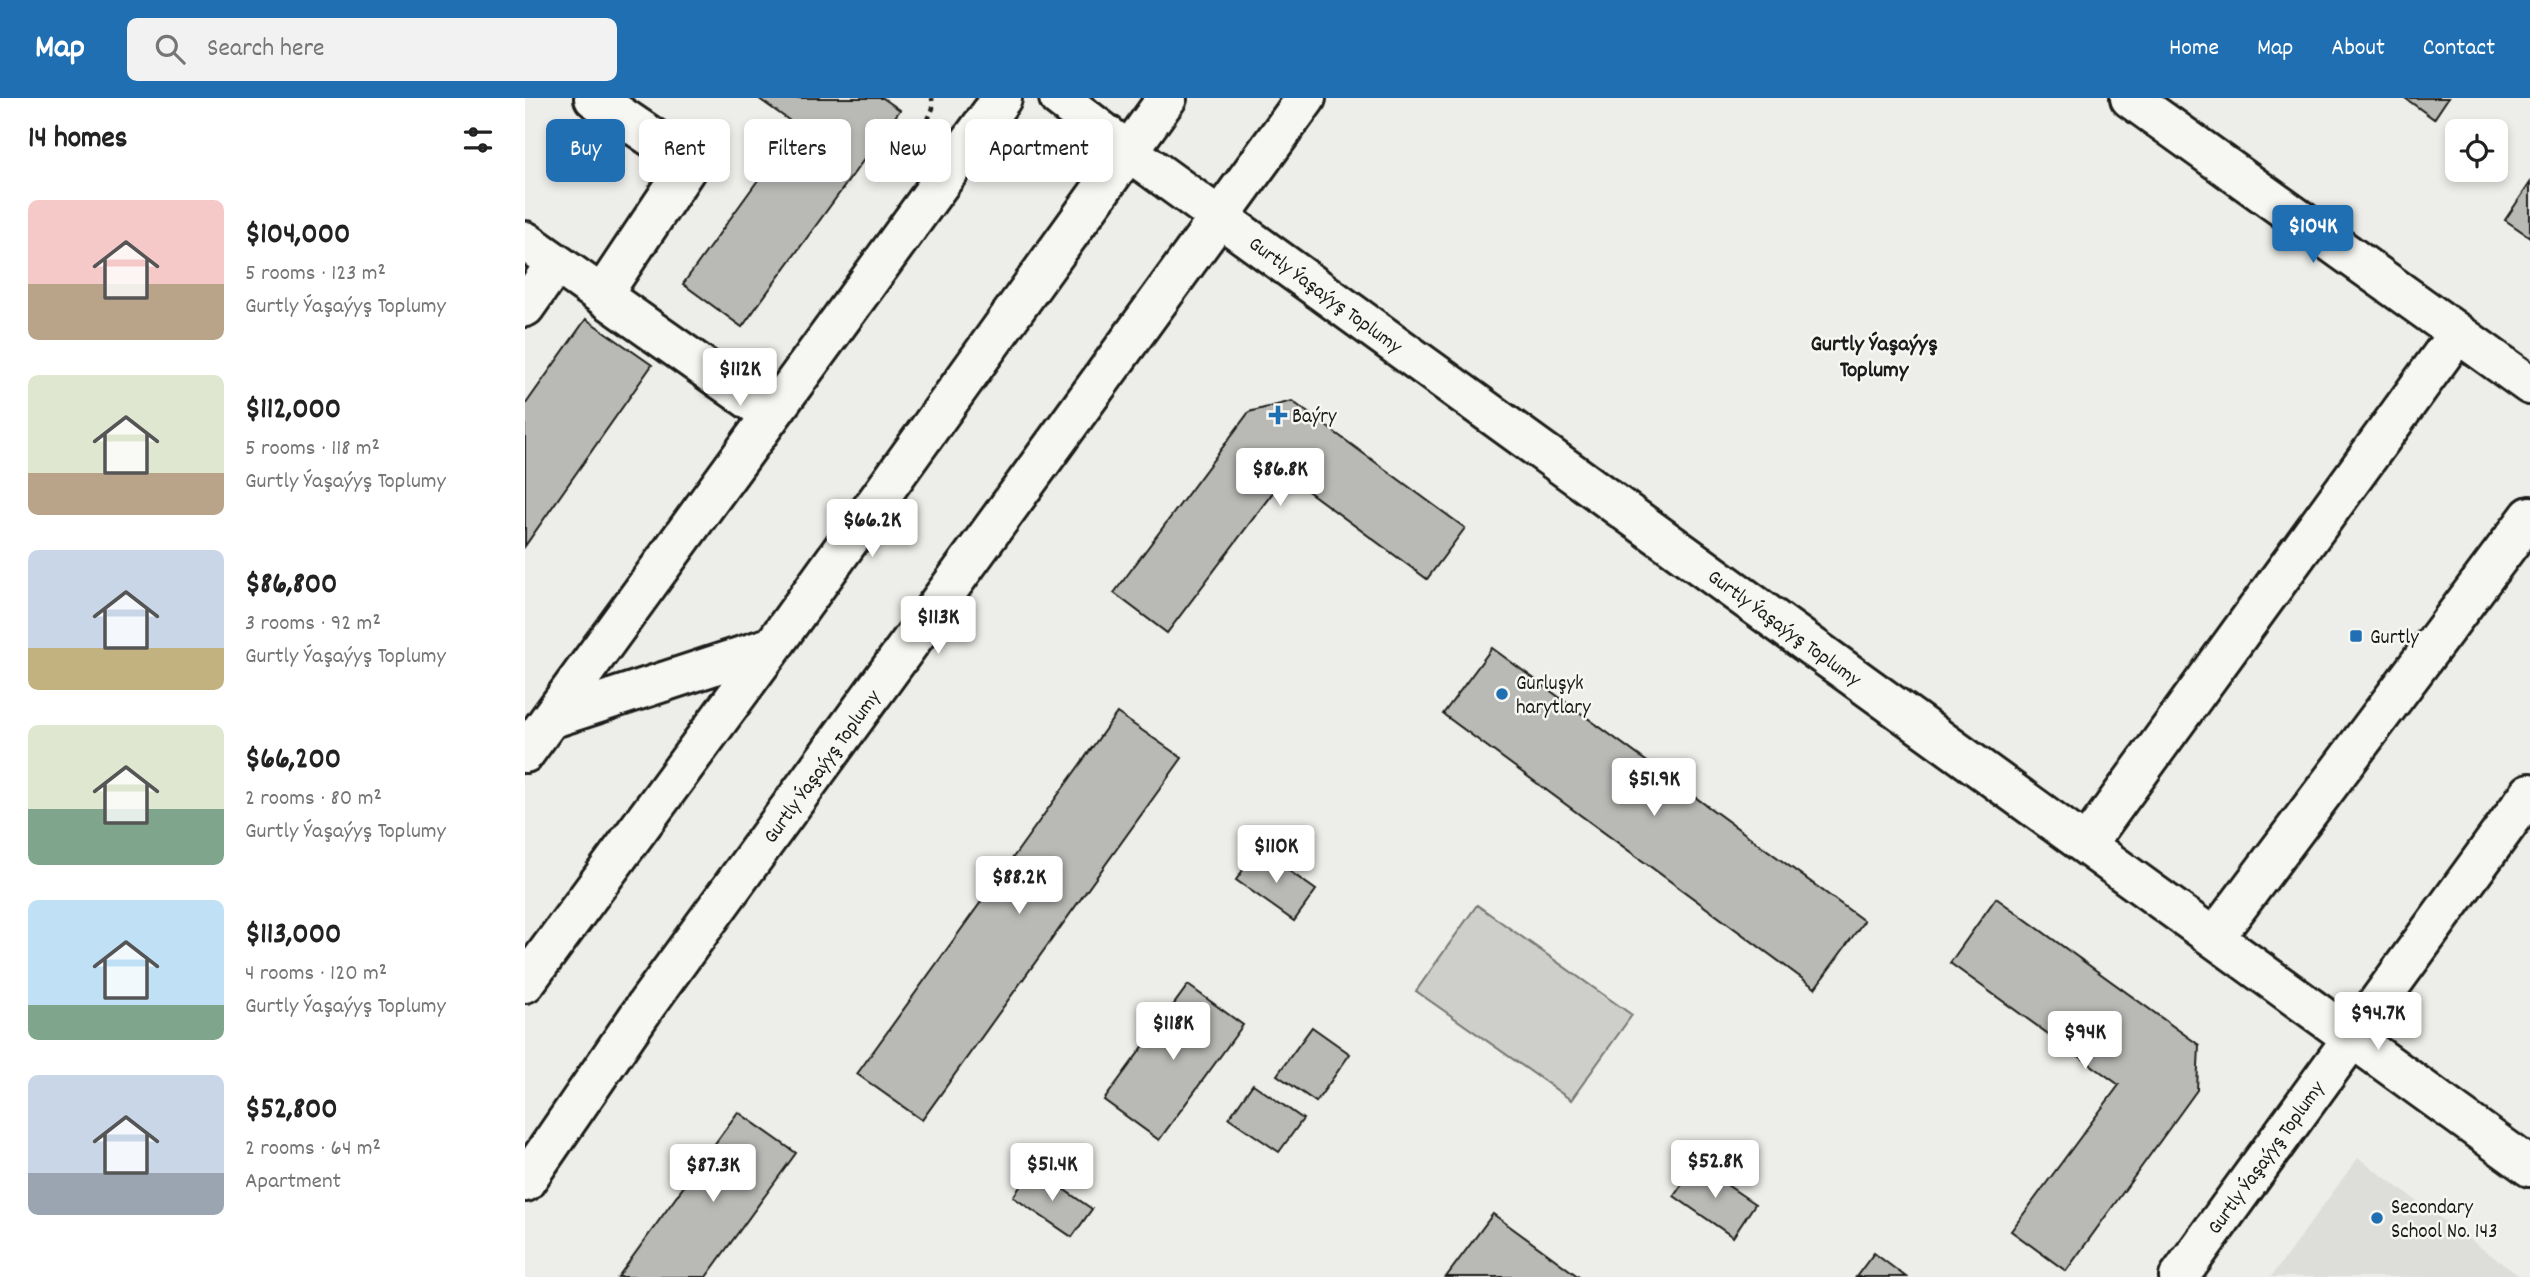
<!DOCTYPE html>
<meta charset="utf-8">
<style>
body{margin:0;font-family:Dekko,sans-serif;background:#f2f2f2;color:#222;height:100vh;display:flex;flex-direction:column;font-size:26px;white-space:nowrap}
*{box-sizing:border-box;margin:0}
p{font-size:23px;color:#767676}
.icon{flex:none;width:38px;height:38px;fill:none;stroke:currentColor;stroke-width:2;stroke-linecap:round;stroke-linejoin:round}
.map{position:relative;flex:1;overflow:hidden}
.side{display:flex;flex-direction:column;background:#fff;width:525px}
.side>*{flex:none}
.guide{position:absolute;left:21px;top:21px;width:665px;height:63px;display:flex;gap:14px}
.controls{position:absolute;left:1920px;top:21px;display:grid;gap:14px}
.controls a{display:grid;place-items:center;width:63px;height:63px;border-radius:10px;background:#fff;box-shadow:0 4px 10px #0003;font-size:35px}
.price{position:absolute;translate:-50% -60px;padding:0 16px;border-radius:7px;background:#fff;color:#222;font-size:23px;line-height:46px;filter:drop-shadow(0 2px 4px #0008)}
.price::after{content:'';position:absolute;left:50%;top:42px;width:21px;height:16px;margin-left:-10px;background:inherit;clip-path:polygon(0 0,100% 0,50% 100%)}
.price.current{background:#1f6fb2;color:#fff}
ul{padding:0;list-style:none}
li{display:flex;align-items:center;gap:21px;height:175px;padding:0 28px}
li span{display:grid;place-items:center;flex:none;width:196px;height:140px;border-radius:10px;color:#555}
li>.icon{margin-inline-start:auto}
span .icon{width:84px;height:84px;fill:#fffc;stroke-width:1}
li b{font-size:30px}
h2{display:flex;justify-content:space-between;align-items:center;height:84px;padding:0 28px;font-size:30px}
.chip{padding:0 24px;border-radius:10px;background:#fff;box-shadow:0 4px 10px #0003;font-size:24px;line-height:63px}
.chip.current{background:#1f6fb2;color:#fff}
header{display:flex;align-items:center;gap:42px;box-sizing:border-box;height:98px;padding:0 35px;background:#1f6fb2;color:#fff}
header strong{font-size:33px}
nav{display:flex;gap:38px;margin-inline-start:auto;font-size:24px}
.search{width:490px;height:63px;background:#f2f2f2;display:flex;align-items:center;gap:18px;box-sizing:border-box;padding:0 24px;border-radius:10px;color:#767676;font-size:26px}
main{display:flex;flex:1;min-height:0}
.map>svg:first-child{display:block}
.built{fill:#ddddda}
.green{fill:#cececb;stroke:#757574;stroke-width:2}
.building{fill:#b9b9b6;stroke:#1c1c1c;stroke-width:2}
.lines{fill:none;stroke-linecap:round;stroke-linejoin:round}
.minor-casing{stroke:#1c1c1c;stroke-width:44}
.path{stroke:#1c1c1c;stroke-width:4.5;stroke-dasharray:5 5;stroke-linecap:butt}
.minor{stroke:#f6f6f2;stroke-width:38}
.poi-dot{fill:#1f6fb2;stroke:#f6f6f2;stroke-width:2.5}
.labels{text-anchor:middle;stroke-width:5;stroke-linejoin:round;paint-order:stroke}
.street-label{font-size:21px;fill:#1c1c1c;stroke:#f6f6f2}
.poi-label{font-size:21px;fill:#1c1c1c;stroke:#f6f6f2;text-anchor:start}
.neighbourhood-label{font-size:23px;font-weight:bold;fill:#1c1c1c;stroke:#f6f6f2}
</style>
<header>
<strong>Map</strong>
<div class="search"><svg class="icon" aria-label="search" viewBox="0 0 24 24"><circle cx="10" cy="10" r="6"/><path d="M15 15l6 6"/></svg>Search here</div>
<nav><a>Home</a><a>Map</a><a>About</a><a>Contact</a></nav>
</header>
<main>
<section class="side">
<h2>14 homes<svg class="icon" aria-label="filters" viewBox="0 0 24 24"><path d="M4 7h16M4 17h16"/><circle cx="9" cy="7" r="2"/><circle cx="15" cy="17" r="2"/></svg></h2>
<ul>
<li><span style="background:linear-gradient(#f6c9c9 60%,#b9a48a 0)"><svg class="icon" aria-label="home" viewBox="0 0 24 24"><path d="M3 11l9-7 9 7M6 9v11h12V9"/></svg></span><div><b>$104,000</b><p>5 rooms · 123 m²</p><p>Gurtly Ýaşaýyş Toplumy</p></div></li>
<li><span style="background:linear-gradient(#dfe7d0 70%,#b9a48a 0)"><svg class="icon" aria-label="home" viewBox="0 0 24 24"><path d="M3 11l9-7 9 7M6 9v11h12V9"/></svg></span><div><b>$112,000</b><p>5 rooms · 118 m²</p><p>Gurtly Ýaşaýyş Toplumy</p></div></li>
<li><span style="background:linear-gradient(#c9d6e8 70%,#c2b280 0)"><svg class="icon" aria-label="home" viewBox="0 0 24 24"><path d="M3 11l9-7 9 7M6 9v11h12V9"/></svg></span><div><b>$86,800</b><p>3 rooms · 92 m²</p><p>Gurtly Ýaşaýyş Toplumy</p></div></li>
<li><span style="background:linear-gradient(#dfe7d0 60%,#7fa58c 0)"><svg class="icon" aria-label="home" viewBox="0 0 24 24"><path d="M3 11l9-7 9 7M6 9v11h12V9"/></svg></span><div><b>$66,200</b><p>2 rooms · 80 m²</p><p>Gurtly Ýaşaýyş Toplumy</p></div></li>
<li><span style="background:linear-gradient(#bfe0f5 75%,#7fa58c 0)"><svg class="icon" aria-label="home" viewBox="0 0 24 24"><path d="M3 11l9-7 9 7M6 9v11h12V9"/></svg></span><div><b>$113,000</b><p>4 rooms · 120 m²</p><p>Gurtly Ýaşaýyş Toplumy</p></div></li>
<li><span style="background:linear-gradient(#c9d6e8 70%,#9aa5b1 0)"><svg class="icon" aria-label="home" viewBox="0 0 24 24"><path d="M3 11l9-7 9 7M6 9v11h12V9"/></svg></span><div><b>$52,800</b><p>2 rooms · 64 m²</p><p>Apartment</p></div></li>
</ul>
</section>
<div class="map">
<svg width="2005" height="1179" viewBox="0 0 2005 1179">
<rect width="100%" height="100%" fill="#edede9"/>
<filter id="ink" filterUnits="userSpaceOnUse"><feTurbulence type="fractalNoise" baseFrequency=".0143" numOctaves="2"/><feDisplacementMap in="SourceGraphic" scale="14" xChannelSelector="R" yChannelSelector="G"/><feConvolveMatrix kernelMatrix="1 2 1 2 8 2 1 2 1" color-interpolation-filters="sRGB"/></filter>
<g filter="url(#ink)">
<path class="built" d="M1833 1060 1996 1179H1746Z"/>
<path class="green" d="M952 807 1107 917 1046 1002 891 893Z"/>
<path class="building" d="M233 0H358L375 12 217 229 158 186 272 28Z
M1880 0H1923L1909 21Z
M2005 85V139L1980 122Z
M61 221 127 267 0 448V307Z
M767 303 940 430 902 481 761 377 642 535 589 495 724 314Z
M967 550 1339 823 1290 890 918 616Z
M592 615 657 660 397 1022 332 976Z
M733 751 791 792 769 823 711 782Z
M1471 800 1674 947 1672 992 1541 1173 1486 1133 1594 987 1425 865Z
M663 887 718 927 634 1042 579 1002Z
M787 929 825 956 791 1004 752 977Z
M728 986 778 1021 754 1054 704 1020Z
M213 1014 271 1055 181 1179H93Z
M1171 1066 1230 1106 1208 1139 1149 1098Z
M508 1070 567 1111 547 1139 488 1099Z
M968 1116 1054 1179H921Z
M1349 1155 1381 1179H1331Z"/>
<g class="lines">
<defs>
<path id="minor" d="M69 0 165 65 77 197
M534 0 603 53 2005 1069
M1605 0 2005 287
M0 143 246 317
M0 209 31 165
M25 621 248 548
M0 655 477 0
M1561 747 1933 235
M1689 840 2005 418
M0 885 248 548 642 0
M0 1084 122 906 781 0
M1654 1179 2005 695"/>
</defs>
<use href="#minor" class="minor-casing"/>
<path class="path" d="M404 45 395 40 408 10 407 0"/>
<use href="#minor" class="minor"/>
</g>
</g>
<g class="poi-dot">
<path d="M749.5 306.5h7v7h7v7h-7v7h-7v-7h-7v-7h7z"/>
<rect x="1824" y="531" width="14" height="14" rx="3.5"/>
<circle cx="977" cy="596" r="7"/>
<circle cx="1852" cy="1120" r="7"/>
</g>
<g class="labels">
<g class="street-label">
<text transform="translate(801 196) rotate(36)" y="7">Gurtly Ýaşaýyş Toplumy</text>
<text transform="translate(1260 529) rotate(36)" y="7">Gurtly Ýaşaýyş Toplumy</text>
<text transform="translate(296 668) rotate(-54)" y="7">Gurtly Ýaşaýyş Toplumy</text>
<text transform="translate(1740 1059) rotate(-54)" y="7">Gurtly Ýaşaýyş Toplumy</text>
</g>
<g class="poi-label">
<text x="767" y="324">Baýry</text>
<text x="1845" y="545">Gurtly</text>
<text x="991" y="591">Gurluşyk<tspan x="991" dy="24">harytlary</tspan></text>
<text x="1866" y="1115">Secondary<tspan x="1866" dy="24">School No. 143</tspan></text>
</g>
<g class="neighbourhood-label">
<text x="1349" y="252">Gurtly Ýaşaýyş<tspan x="1349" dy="26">Toplumy</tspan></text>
</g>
</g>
</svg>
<div class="controls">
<a><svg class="icon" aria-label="locate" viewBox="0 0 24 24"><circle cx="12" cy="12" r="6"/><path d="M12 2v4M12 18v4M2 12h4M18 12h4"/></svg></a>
</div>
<b class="price current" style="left:1788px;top:167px">$104K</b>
<b class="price" style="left:215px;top:310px">$112K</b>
<b class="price" style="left:755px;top:410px">$86.8K</b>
<b class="price" style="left:347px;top:461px">$66.2K</b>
<b class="price" style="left:413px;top:558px">$113K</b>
<b class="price" style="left:1129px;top:720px">$51.9K</b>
<b class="price" style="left:751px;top:787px">$110K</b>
<b class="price" style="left:494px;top:818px">$88.2K</b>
<b class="price" style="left:1853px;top:954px">$94.7K</b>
<b class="price" style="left:648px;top:964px">$118K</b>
<b class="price" style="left:1560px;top:973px">$94K</b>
<b class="price" style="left:1190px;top:1102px">$52.8K</b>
<b class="price" style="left:527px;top:1105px">$51.4K</b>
<b class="price" style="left:188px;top:1106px">$87.3K</b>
<div class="guide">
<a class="chip current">Buy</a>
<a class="chip">Rent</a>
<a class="chip">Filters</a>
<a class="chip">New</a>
<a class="chip">Apartment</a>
</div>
</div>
</main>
